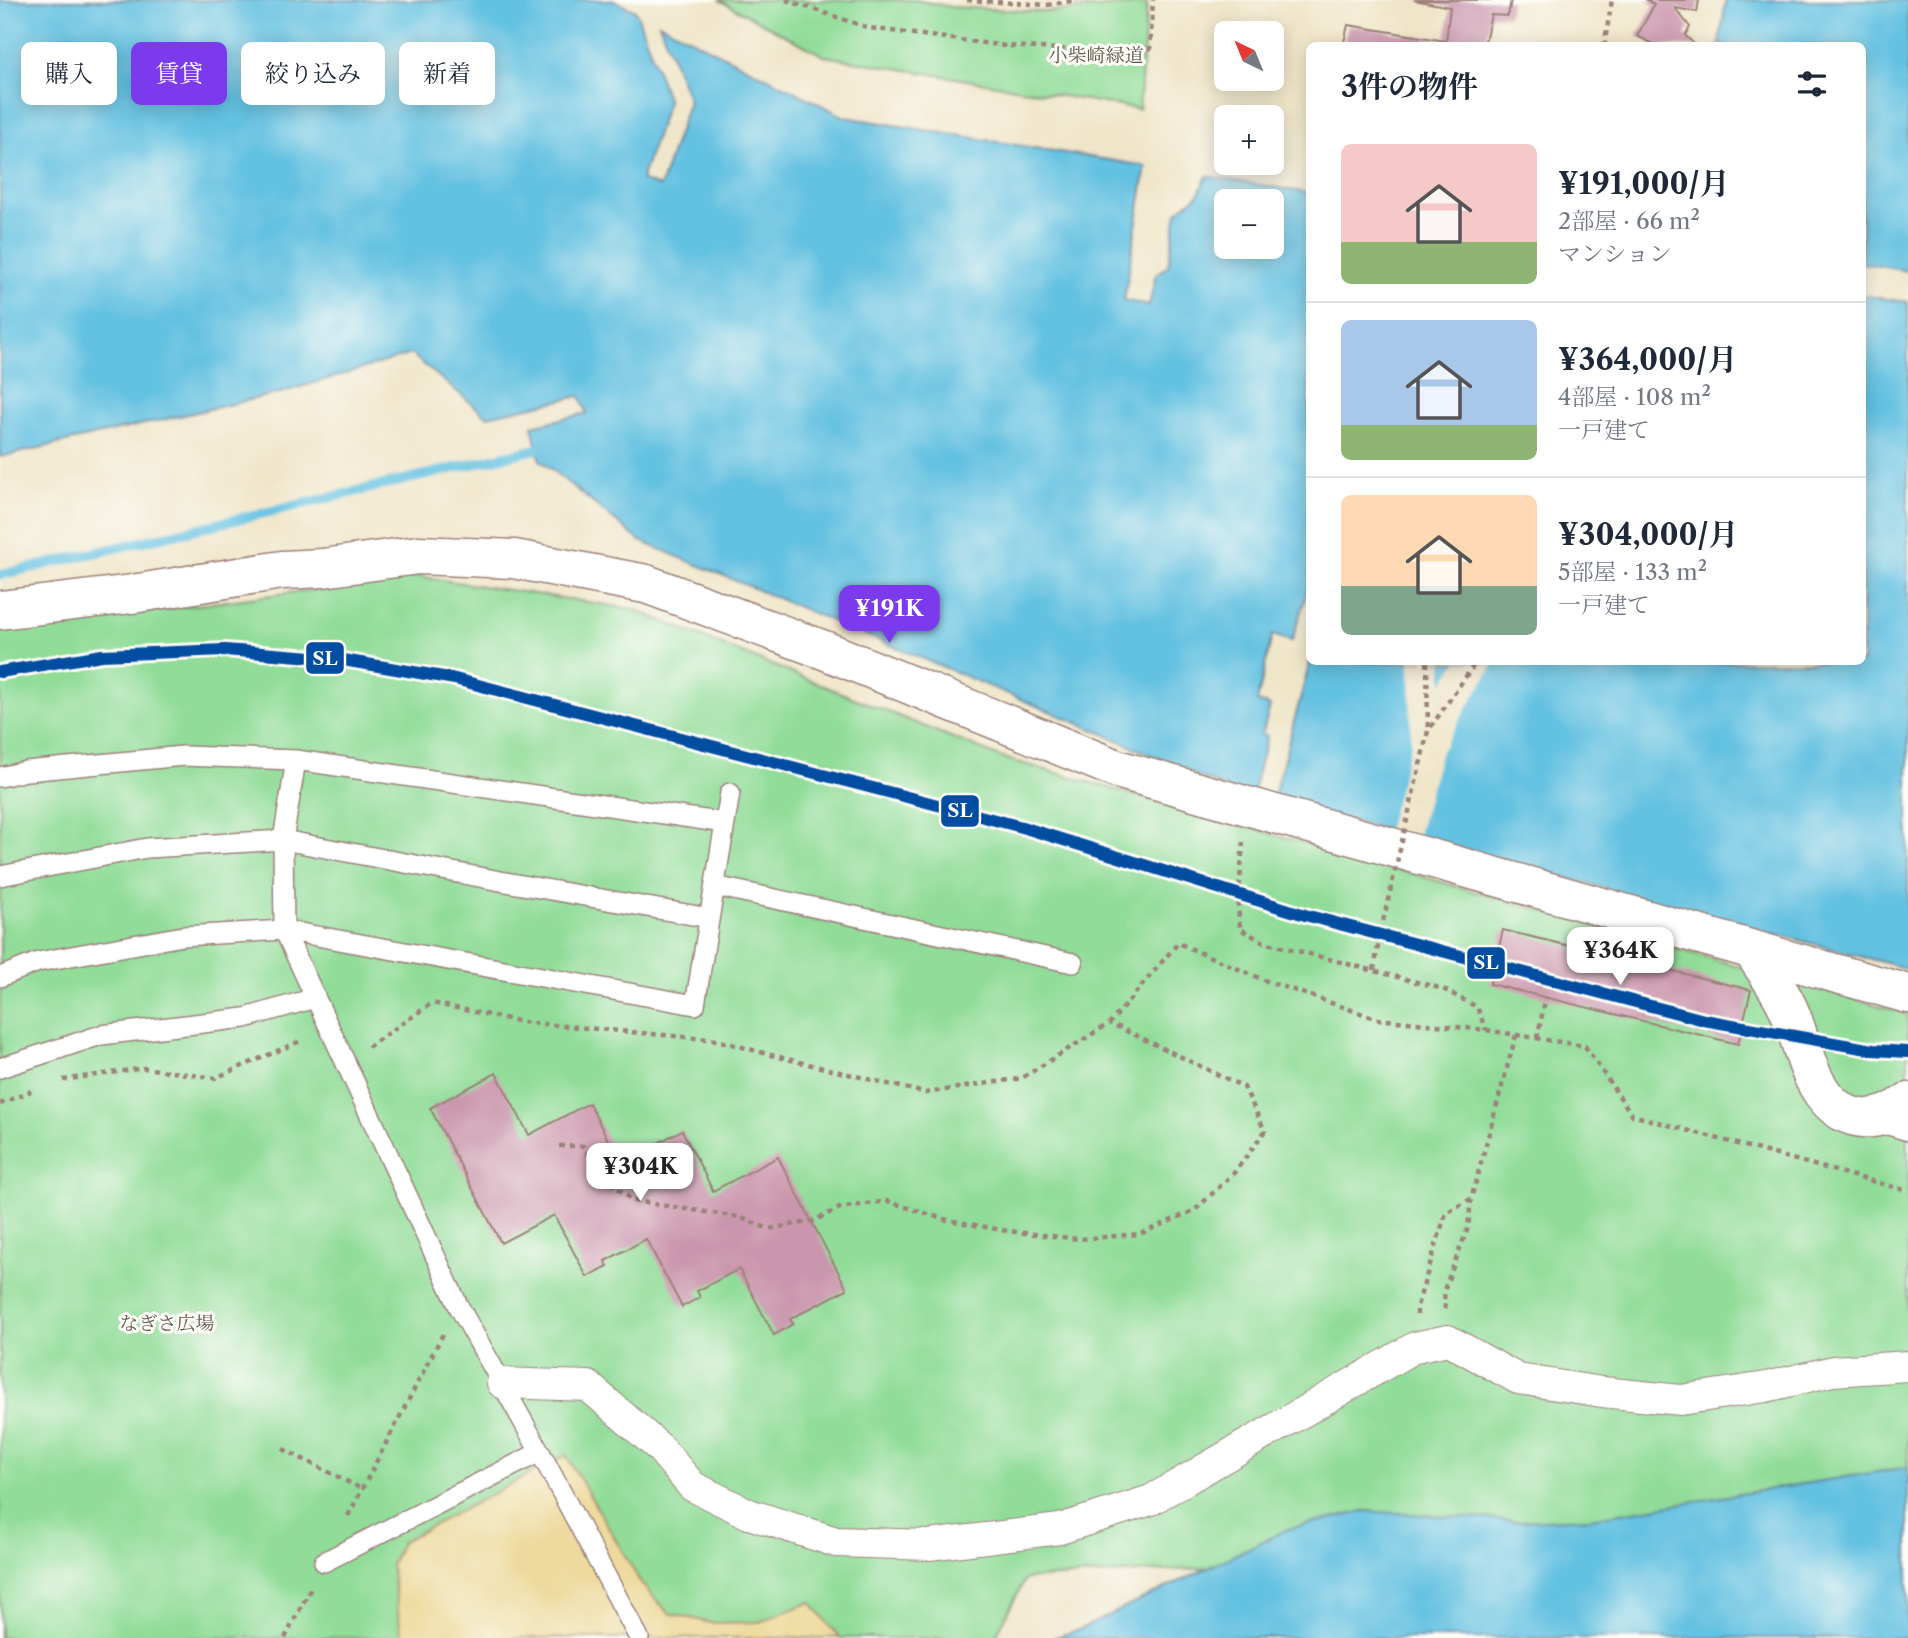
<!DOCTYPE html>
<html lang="ja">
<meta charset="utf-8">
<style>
body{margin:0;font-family:"Libre Caslon Text","Noto Serif JP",serif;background:#f6f6f7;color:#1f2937;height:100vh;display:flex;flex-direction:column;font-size:26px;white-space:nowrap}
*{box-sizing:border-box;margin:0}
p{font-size:23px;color:#747a83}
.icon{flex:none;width:38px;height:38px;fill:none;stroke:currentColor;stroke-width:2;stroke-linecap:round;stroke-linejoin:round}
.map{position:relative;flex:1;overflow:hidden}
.panel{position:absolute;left:1306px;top:42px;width:560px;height:623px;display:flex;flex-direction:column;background:#fff;border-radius:10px;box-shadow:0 4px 18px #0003}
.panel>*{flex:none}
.banner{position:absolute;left:21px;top:42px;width:665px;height:63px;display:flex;gap:14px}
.needle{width:46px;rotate:317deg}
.fabs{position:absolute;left:1214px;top:21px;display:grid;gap:14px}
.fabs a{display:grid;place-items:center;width:70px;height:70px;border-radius:10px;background:#fff;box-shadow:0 4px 18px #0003;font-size:35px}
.price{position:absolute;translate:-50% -60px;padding:0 16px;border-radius:14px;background:#fff;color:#222;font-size:23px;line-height:46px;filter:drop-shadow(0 2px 4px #0008)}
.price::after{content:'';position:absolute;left:50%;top:42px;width:21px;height:16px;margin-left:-10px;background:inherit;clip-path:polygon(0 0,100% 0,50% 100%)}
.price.current{background:#7c3aed;color:#fff}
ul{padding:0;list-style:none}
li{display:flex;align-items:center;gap:21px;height:175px;padding:0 35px}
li+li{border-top:2px solid #e0e1e3}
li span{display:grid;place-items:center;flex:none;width:196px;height:140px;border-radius:10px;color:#555}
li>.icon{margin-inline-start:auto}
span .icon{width:84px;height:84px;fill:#fffc;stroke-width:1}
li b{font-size:30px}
h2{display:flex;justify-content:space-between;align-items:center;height:84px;padding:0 35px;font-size:30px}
.tag{padding:0 24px;border-radius:10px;background:#fff;box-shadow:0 4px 18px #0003;font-size:24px;line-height:63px}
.tag.current{background:#7c3aed;color:#fff}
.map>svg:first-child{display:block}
.green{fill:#90dc98;stroke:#6d7e62;stroke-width:2}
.sand{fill:#eeda9e;stroke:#9c7c64;stroke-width:2}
.water{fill:#63c1e1;stroke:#567086;stroke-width:2;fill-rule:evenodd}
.pier{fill:#efe5c8}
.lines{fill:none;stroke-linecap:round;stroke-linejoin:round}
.stream{stroke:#63c1e1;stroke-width:10}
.building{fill:#ca96ad}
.service-casing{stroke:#9c827a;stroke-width:22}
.pedestrian-casing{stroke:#9c827a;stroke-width:32}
.minor-casing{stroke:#9c827a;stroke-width:41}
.path{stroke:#9c827a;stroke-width:4.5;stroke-dasharray:5 5;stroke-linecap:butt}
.service{stroke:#fff;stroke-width:19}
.pedestrian{stroke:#fff;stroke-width:30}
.minor{stroke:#fff;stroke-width:38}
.path-bridge{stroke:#9c827a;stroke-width:4.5;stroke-dasharray:5 5;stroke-linecap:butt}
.rail-1-casing{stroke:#fdfcf7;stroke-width:18}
.rail-1{stroke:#004ea2;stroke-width:12}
.labels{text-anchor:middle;stroke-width:6;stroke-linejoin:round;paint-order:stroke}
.park-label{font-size:19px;fill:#5f584c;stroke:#fdfcf7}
.line-badge{stroke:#fdfcf7;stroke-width:2.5}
.badge-label{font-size:19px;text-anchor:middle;font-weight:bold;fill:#fff}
</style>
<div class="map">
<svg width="1908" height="1638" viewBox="0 0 1908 1638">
<rect width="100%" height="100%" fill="#fdfcf7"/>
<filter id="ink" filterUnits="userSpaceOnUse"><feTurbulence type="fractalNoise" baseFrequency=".0143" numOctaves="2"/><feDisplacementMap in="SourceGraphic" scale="14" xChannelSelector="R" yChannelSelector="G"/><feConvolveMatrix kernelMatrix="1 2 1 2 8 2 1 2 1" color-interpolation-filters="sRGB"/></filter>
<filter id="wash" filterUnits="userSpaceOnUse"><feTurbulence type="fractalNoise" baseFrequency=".00686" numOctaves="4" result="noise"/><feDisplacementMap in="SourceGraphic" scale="28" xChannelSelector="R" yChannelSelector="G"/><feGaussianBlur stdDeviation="1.57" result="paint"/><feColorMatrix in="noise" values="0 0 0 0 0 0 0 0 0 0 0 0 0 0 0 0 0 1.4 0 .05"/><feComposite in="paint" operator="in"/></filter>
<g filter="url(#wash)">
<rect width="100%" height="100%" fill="#efe5c8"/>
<path class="green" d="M719 0H916L951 7 1044 12 1147 4 1139 109 824 56Z
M416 576 633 609 1000 757 1908 1014V1526L1025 1579 995 1638H0V631Z"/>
<path class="sand" d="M566 1455 642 1585 669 1613 711 1623 759 1622 811 1602 840 1638H402L391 1565 401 1542Z"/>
<path class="water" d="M0 0H613L636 11 668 101 641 180 660 187 689 101 659 23 845 117 1146 166 1124 300 1149 306 1156 274 1168 266 1177 212 1198 195 1207 176 1309 193V585L1292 641 1272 635 1257 702 1270 706 1262 735 1267 736 1252 795 1223 787 1102 733 640 541 540 460 532 426 587 413 580 396 487 416 411 354 280 393 0 457ZM1227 201H1272V247H1227Z
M1726 0H1908V271L1862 263V46L1719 45Z
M1862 295 1908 302V969L1273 800 1310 662H1862Z
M1908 1467V1638H1053L1081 1629 1288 1529 1365 1511 1518 1521 1590 1518Z"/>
<path class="pier" d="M1410 662H1443V684L1457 662H1495L1441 751 1416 842 1386 834 1411 744Z"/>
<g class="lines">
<path class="stream" d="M0 575 549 446"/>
</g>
<g id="blocks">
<path class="building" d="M1414 0H1511L1508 16 1491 15 1484 46H1343L1348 25 1446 41 1450 7Z
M1647 0H1699L1697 12 1675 8 1690 27 1685 35 1696 46H1657L1637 36 1654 5Z
M1503 930 1751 990 1738 1044 1490 984Z
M496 1073 529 1135 589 1103 620 1163 682 1130 713 1191 778 1157 847 1289 790 1319 793 1324 774 1335 739 1269 697 1291 700 1297 682 1307 646 1239 605 1261 608 1266 587 1277 554 1215 501 1243 430 1108Z"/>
</g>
</g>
<g filter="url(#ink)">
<use href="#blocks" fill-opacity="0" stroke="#9c827a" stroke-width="2"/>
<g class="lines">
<defs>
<path id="service" d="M296 760 283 840 284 930 458 1305 540 1452 639 1638
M0 777 26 771 183 756 296 760 725 823
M0 876 147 848 283 840 511 883 709 918
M715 886 1073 963
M0 977 38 962 183 936 284 930 695 1005 730 793
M0 1068 101 1035 245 1018 315 998
M1878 1122 1908 1131
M324 1562 540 1452"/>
<path id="pedestrian" d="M502 1383 588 1386 660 1448 692 1486 749 1514 836 1542 929 1545 1060 1529 1151 1500 1415 1347 1448 1340 1518 1379 1602 1392 1681 1400 1766 1387 1833 1371 1908 1366"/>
<path id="minor" d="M0 610 132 594 282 570 323 568 418 555 514 559 646 584 824 650 1117 769 1908 994
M1753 951C1764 969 1778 987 1787 1006 1798 1028 1802 1054 1813 1077 1834 1120 1869 1131 1908 1102"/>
</defs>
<use href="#service" class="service-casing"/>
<use href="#pedestrian" class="pedestrian-casing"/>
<use href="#minor" class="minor-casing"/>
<path class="path" d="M786 0 869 28 1006 46 1093 51H1150L1153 0
M967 0 1047 5 1077 0
M1604 46 1612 0
M1427 662 1428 731
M1243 842 1238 906 1240 929 1264 942 1443 989 1477 1007 1486 1030
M1537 1038 1546 997
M368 1047 432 1003 522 1022 717 1040 771 1055 925 1093 1022 1078 1110 1023 1178 943 1264 980 1378 1019 1486 1030 1585 1046 1632 1115 1908 1191
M63 1080 144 1068 215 1078 303 1040
M0 1104 31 1091
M559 1146H583L601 1175 633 1201 739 1217 769 1229 813 1221 840 1208 887 1201 943 1219 1007 1231 1079 1239 1140 1234 1195 1210 1234 1173 1265 1131 1244 1087 1110 1023
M1445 1309 1444 1290 1468 1228 1471 1200
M1417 1315V1306L1446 1213 1471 1199 1516 1035
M283 1449 362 1489
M348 1516 443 1334
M285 1638 312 1586"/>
<use href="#service" class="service"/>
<use href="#pedestrian" class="pedestrian"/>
<use href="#minor" class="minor"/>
<path class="path-bridge" d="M1374 970 1380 934 1428 731 1476 662"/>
<defs>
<path id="rail-1" d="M0 672 102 655 225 650 337 659 455 679 1022 827 1305 915 1704 1020 1873 1050 1908 1052"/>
</defs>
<use href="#rail-1" class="rail-1-casing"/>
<use href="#rail-1" class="rail-1"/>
</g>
</g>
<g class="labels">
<g class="park-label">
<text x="1096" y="62">小柴崎緑道</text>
<text x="167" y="1330">なぎさ広場</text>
</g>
</g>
<g class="line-badge">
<rect x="305" y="641" width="40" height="34" rx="7" fill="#004ea2"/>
<rect x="940" y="794" width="40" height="34" rx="7" fill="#004ea2"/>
<rect x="1466" y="946" width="40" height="34" rx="7" fill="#004ea2"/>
</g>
<g class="badge-label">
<text x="325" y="665">SL</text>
<text x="960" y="817">SL</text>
<text x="1486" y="969">SL</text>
</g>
</svg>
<div class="fabs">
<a><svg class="needle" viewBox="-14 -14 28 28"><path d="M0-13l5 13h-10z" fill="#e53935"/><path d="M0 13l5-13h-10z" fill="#747a83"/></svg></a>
<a>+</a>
<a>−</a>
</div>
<b class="price current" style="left:889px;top:645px">¥191K</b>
<b class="price" style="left:1620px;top:987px">¥364K</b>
<b class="price" style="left:640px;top:1203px">¥304K</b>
<div class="banner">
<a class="tag">購入</a>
<a class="tag current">賃貸</a>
<a class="tag">絞り込み</a>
<a class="tag">新着</a>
</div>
<section class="panel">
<h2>3件の物件<svg class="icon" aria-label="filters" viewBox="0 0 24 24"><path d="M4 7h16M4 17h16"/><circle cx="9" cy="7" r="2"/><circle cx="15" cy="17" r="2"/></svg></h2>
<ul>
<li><span style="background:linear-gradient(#f6c9c9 70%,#8fb573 0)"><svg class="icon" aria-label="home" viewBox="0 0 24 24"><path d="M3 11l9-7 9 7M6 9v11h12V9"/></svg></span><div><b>¥191,000/月</b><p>2部屋 · 66 m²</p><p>マンション</p></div></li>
<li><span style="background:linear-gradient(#a9c7e8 75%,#8fb573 0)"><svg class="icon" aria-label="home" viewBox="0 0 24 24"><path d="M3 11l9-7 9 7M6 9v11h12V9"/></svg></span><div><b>¥364,000/月</b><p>4部屋 · 108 m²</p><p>一戸建て</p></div></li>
<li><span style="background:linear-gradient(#ffd9b3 65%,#7fa58c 0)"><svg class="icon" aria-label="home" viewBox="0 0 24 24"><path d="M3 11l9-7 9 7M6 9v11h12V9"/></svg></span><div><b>¥304,000/月</b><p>5部屋 · 133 m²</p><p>一戸建て</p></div></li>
</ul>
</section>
</div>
